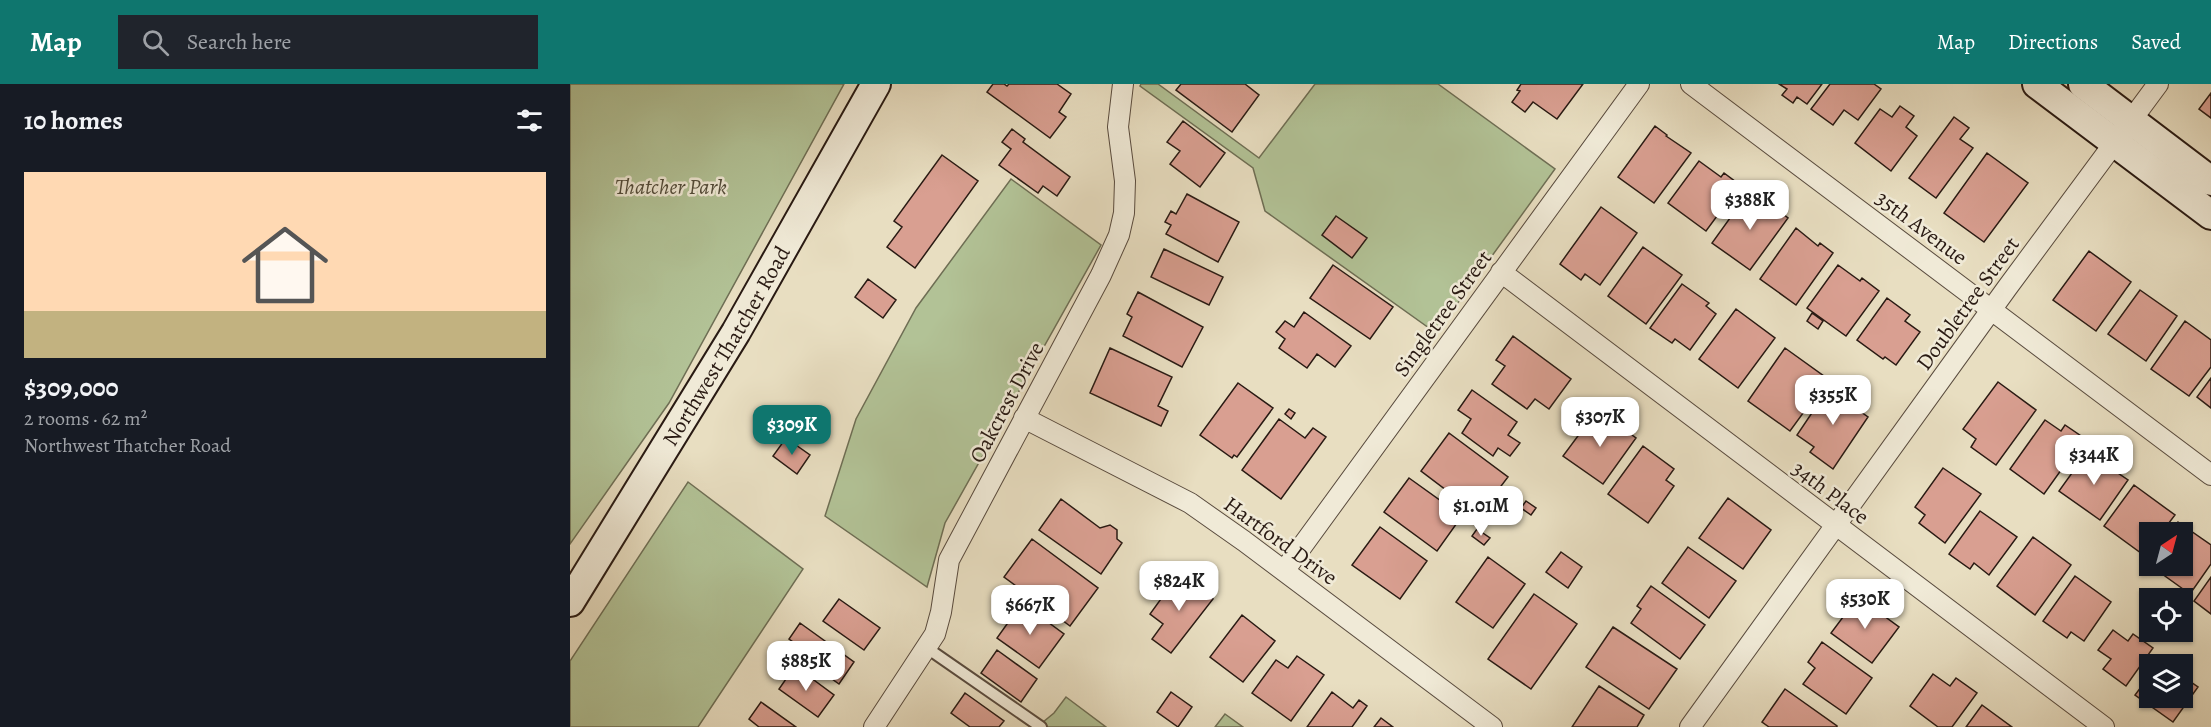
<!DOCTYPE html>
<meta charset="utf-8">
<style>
body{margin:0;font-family:Alegreya,serif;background:#20242c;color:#f1f3f6;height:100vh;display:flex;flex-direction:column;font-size:22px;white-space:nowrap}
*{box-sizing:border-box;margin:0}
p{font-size:20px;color:#9ea1a6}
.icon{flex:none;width:33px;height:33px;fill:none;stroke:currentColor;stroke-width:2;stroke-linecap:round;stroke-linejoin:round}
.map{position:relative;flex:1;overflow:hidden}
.details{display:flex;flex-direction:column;background:#171b24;width:570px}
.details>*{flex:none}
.needle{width:39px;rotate:36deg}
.fabs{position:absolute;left:1569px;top:438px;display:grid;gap:12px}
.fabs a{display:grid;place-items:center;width:54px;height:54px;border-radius:0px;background:#171b24;box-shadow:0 2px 4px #0004;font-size:30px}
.price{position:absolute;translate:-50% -51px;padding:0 14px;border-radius:12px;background:#fff;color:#222;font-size:20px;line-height:39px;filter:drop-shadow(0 2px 3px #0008)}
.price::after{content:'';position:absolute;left:50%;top:36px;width:18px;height:14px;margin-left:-9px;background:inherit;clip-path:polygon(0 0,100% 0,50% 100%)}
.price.active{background:#0f766e;color:#fff}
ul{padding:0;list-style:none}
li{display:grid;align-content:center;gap:12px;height:318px;padding:0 24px}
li+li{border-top:2px solid #363941}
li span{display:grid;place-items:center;height:186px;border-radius:0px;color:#555}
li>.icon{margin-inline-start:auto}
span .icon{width:108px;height:108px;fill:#fffc;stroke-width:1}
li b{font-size:26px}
h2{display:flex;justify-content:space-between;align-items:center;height:72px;padding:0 24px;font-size:26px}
header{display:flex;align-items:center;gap:36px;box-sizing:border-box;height:84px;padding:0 30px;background:#0f766e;color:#fff}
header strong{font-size:28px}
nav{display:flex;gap:33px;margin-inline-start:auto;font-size:21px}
.search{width:420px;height:54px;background:#20242c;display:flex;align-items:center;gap:15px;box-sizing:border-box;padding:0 21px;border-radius:0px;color:#9ea1a6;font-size:22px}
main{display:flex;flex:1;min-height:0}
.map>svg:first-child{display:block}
.green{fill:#b2c296;stroke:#6e6e54;stroke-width:1.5}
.building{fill:#d99f91;stroke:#291a13;stroke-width:1.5}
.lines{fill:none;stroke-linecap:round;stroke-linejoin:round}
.lane-casing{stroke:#594b3e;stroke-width:14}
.street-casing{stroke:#594b3e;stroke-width:22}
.secondary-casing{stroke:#291a13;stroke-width:32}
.lane{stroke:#f0ead7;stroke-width:10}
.street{stroke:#f0ead7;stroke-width:20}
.secondary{stroke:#f0ead7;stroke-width:28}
.labels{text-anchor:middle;stroke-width:5;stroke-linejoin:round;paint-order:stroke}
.park-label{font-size:22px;font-style:italic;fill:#524c3a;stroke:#f0ead7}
.street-label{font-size:22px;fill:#291a13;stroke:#f0ead7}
</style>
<header>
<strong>Map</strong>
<div class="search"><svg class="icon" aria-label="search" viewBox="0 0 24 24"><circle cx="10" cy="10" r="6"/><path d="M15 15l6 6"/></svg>Search here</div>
<nav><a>Map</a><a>Directions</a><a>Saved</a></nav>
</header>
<main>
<section class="details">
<h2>10 homes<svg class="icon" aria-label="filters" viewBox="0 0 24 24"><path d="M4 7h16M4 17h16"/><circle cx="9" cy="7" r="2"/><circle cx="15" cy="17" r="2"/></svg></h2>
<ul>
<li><span style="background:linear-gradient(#ffd9b3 75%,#c2b280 0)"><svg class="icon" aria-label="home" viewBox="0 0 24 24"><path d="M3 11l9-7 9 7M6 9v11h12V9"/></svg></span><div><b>$309,000</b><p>2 rooms · 62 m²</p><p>Northwest Thatcher Road</p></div></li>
</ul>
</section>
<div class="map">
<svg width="1641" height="643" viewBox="0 0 1641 643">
<rect width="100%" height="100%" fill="#e8dec1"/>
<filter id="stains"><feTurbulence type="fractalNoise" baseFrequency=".00333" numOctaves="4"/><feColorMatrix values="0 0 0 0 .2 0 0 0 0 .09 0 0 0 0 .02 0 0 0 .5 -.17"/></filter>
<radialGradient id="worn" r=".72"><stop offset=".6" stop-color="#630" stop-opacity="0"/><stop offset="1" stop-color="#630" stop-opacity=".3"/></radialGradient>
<path class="green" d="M0 0H274L99 319 0 460Z
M571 0H588L689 74 745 0H868L985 85 866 249 695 127 683 84 570 2Z
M441 95 531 161 375 439 357 503 255 432 286 335 346 224Z
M118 398 233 485 128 643H0V577Z
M496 613 536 643H467L484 629Z
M655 630 673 643H645Z"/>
<path class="building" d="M423 0H434L437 2 439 0H487L501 10 489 28 496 33 480 54 417 8Z
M611 0H675L689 11 662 48 606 6Z
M951 0H1013L987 35 963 18 955 28 942 18 950 7 947 6Z
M1209 0H1252L1237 20 1227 13 1223 19 1212 11 1217 5Z
M1260 0H1304L1311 5 1288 36 1274 26 1263 41 1241 25Z
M1641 9V34L1629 25Z
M1330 22 1344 32 1336 43 1347 52 1321 87 1285 59 1310 25 1322 33Z
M1384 33 1399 44 1390 55 1403 64 1366 114 1339 94Z
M613 37 655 69 630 103 600 80 610 67 597 58Z
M1085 42 1097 51 1096 52 1121 69 1084 119 1048 93Z
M442 45 455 55 453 58 500 93 487 112 473 102 468 109 429 81 441 65 432 58Z
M1417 69 1458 99 1414 158 1374 129Z
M372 71 408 97 345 184 317 163 332 143 324 137Z
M1129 77 1151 93 1154 89 1170 101 1136 147 1098 119Z
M1178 109 1202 126 1204 123 1218 134 1180 186 1142 159Z
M617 110 669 138 648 178 596 150 601 141 595 138 601 127 606 130Z
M1031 123 1067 149 1030 201 1015 190 1011 196 990 180Z
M766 132 797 154 782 174 752 151Z
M1226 144 1248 162 1250 159 1263 169 1226 221 1190 195Z
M1073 163 1112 191 1076 240 1038 212Z
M594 165 653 193 639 221 581 193Z
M1519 167 1561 198 1526 247 1483 216Z
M763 181 823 223 800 255 740 214Z
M1268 181 1290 197 1292 194 1309 207 1276 252 1237 224Z
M298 195 326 216 313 234 285 213Z
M1112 200 1139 219 1136 222 1146 230 1120 266 1105 255 1102 259 1080 244Z
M1570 206 1607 232 1576 277 1538 250Z
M568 208 633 243 612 283 553 252 562 233 557 230Z
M1317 214 1340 231 1335 237 1350 248 1326 281 1315 273 1313 275 1287 256Z
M1166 225 1205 254 1168 304 1129 275Z
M734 228 781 262 765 283 747 270 737 284 709 264 715 255 706 248 715 237 724 243Z
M1242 229 1253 237 1248 245 1237 237Z
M1615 237 1641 256V283L1619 312 1581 285Z
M943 252 1001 295 979 325 965 315 957 325 922 300 935 282 926 276Z
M540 264 602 293 588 322 598 327 591 342 520 309Z
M1215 264 1258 295 1220 347 1178 317Z
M1641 294V324L1627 313Z
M1428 298 1466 326 1426 381 1401 363 1406 355 1393 345Z
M668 299 703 324 667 373 664 371 662 374 630 351Z
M1263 302 1288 319 1284 323 1298 333 1263 385 1240 368 1244 363 1227 351 1258 305 1260 307Z
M902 306 947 338 938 351 950 359 940 372 928 364 923 372 892 349 901 335 888 326Z
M719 325 725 329 721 335 715 330Z
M1022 333 1032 340 1037 333 1066 354 1033 400 993 372Z
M709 335 735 354 743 344 756 353 711 415 672 386Z
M1475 336 1491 347 1495 341 1514 354 1474 410 1440 385Z
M879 349 938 393 909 431 851 387Z
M216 354 240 371 227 390 203 372Z
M1073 362 1104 385 1096 396 1104 402 1078 439 1038 410Z
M1517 368 1558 396 1530 436 1489 407Z
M1373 384 1411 410 1375 459 1349 439 1355 431 1345 423Z
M839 394 892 432 867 467 814 428Z
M1564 401 1605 431 1592 448H1580V466L1575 472 1534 442Z
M1158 414 1201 446 1173 485 1129 454Z
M491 415 530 444 540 441 547 446V455L552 459 531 490 469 446Z
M956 417 966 424 961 431 951 424Z
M1410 427 1447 453 1419 491 1404 479 1400 485 1379 470Z
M1608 438 1641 461V480L1620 510 1581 482H1612V448H1601Z
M810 443 857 477 830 515 782 481Z
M907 445 920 454 914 461 902 452Z
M1463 453 1501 481 1465 531 1427 502Z
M462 455 528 504 500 542 434 493Z
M1118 463 1166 497 1139 534 1092 499Z
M991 468 1012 483 998 504 976 488Z
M918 473 955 500 923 544 886 518Z
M609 490 643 515 601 569 582 555 593 540 580 530Z
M1505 492 1541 518 1514 557 1501 548 1497 554 1473 537Z
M1641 493V530L1624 517Z
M1081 502 1135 541 1110 575 1061 539 1071 525 1067 522Z
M964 510 1007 540 961 605 918 575Z
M1288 513 1329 543 1302 579 1261 549Z
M269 515 310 544 294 566 253 537Z
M452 519 494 550 469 584 427 554Z
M672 531 705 557 673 598 640 573Z
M230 539 284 578 269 600 226 569 230 563 219 555Z
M1043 543 1107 585 1079 625 1016 583Z
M1543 546 1558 557 1563 550 1583 564 1556 602 1533 585 1541 575 1528 566Z
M1252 558 1302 594 1276 630 1233 600 1245 584 1238 578Z
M427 566 467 595 451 618 411 589Z
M727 572 754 591 721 637 682 609 706 576 718 584Z
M225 582 264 611 248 633 209 605Z
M1363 590 1380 602 1386 594 1407 609 1382 643H1368L1340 622Z
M1580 591V614H1612V592L1628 603 1603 638 1565 611Z
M1029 602 1074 631 1067 643H1002Z
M1215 605 1267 642V643H1199L1192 638Z
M601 608 622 623 608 643 587 628Z
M762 608 783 624 789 616 797 622 782 643H737Z
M395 609 434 637 429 643H400L381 629Z
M191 618 226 643H189L179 635Z
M1412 621 1442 643H1396Z
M811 634 823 643H804Z"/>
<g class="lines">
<defs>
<path id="lane" d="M357 564 471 643"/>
<path id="street" d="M1121 0 1641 391
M931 188 1534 643
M454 334 620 419 674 457 922 643
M714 487 1069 0
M304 643 365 550 371 528 379 476 531 191 549 151 554 129 555 97 548 43 553 0
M1120 643 1437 204 1588 0"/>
<g id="secondary">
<path d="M1467 0 1641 131"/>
<path d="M1513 0 1641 97"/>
<path id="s1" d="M0 518 166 248 306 0"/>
</g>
</defs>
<use href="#lane" class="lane-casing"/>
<use href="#street" class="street-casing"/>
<use href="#secondary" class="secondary-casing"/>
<use href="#lane" class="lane"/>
<use href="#street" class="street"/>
<use href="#secondary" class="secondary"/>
</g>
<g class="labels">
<g class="park-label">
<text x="101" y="110">Thatcher Park</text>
</g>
<g class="street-label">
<text transform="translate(1352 143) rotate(37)" y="8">35th Avenue</text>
<text transform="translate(1397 219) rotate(-54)" y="8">Doubletree Street</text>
<text transform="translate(872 229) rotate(-54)" y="8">Singletree Street</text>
<text dy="8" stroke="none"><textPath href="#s1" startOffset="300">Northwest Thatcher Road</textPath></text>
<text transform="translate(436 318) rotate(-62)" y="8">Oakcrest Drive</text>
<text transform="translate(1261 408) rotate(37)" y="8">34th Place</text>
<text transform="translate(711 456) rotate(36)" y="8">Hartford Drive</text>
</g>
</g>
<rect width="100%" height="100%" filter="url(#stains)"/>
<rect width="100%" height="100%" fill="url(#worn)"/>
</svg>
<div class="fabs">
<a><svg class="needle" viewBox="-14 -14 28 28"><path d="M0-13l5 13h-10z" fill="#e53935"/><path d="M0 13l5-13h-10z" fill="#9ea1a6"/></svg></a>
<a><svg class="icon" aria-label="locate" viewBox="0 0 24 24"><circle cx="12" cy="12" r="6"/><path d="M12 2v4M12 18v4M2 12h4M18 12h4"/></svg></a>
<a><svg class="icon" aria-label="layers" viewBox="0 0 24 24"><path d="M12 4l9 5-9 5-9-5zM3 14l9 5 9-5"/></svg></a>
</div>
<b class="price" style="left:1180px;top:147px">$388K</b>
<b class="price" style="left:1263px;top:342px">$355K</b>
<b class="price" style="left:1030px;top:364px">$307K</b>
<b class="price active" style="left:222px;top:372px">$309K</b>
<b class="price" style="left:1524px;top:402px">$344K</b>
<b class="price" style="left:911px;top:453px">$1.01M</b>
<b class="price" style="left:609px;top:528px">$824K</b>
<b class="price" style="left:1295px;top:546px">$530K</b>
<b class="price" style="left:460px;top:552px">$667K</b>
<b class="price" style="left:236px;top:608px">$885K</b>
</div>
</main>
